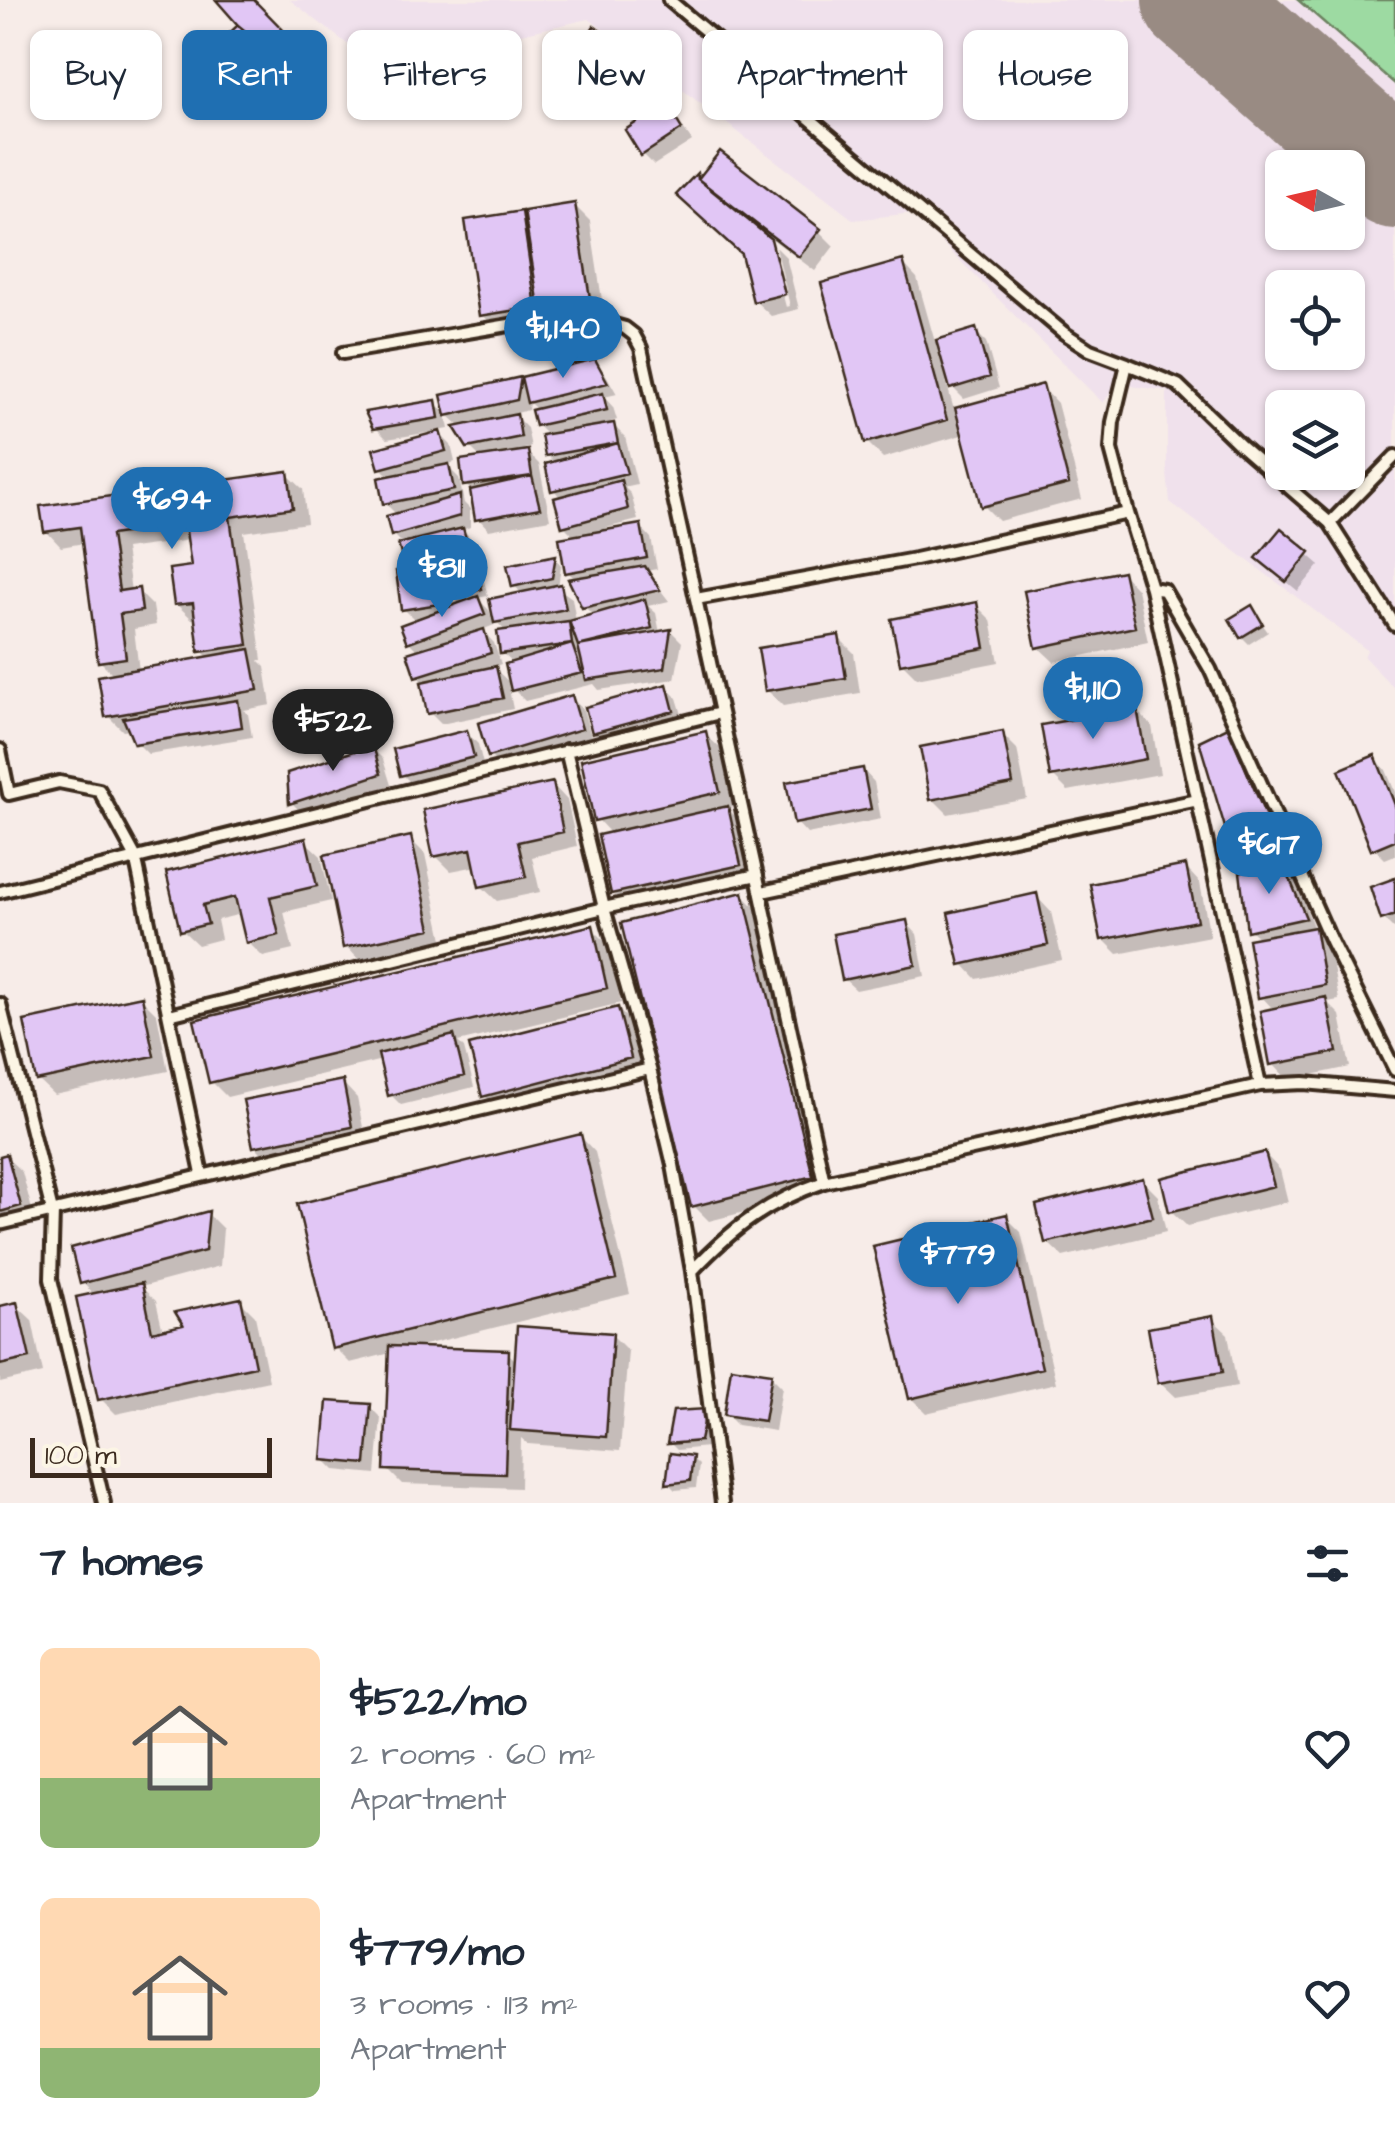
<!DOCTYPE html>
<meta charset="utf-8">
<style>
body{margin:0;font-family:"Architects Daughter",sans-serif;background:#f6f6f7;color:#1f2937;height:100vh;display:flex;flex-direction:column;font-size:38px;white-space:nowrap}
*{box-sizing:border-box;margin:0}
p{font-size:32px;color:#747a83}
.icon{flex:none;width:55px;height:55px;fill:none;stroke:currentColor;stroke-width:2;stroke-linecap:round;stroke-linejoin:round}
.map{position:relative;height:1503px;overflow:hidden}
.sheet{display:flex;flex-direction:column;background:#fff;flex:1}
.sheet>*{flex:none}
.guide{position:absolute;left:30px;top:30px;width:1335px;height:90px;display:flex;gap:20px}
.needle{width:65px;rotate:278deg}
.fabs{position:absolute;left:1265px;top:150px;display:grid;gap:20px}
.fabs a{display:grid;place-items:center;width:100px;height:100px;border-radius:15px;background:#fff;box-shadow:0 2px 8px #0004;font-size:50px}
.scale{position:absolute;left:30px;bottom:25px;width:242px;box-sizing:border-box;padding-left:10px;border:5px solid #3b2a1e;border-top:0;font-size:28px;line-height:35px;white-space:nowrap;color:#3b2a1e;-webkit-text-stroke:8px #fcf5e5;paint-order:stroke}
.price{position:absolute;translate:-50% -85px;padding:0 22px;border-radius:35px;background:#1f6fb2;color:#fff;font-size:32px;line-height:65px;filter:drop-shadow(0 2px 5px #0008)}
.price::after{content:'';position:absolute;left:50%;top:60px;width:30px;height:22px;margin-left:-15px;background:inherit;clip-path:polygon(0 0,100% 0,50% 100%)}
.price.active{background:#222;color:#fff}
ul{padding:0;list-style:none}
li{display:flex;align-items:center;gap:30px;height:250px;padding:0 40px}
li span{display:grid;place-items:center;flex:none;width:280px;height:200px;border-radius:15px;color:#555}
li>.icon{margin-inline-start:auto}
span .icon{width:120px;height:120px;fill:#fffc;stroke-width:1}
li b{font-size:42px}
h2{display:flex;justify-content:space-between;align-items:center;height:120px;padding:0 40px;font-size:42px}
.pill{padding:0 35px;border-radius:15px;background:#fff;box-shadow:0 2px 8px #0004;font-size:35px;line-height:90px}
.pill.active{background:#1f6fb2;color:#fff}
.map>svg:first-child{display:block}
.built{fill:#f0e1ec;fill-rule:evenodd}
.green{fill:#9ddaa2;stroke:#6c8260;stroke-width:2.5}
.shadow{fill:#0003;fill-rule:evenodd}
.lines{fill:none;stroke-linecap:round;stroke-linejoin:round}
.runway{stroke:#998b83;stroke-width:110}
.building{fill:#e1c6f5;stroke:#3b2a1e;stroke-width:2.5}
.service-casing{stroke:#3b2a1e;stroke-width:18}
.service{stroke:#fcf5e5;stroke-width:10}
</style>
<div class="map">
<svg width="1395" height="1503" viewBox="0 0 1395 1503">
<rect width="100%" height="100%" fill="#f7ece8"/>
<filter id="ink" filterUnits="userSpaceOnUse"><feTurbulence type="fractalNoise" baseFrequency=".01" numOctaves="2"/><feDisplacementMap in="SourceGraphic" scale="20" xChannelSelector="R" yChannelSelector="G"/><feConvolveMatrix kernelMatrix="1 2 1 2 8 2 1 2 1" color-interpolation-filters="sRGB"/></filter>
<g filter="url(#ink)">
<path class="built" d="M290 0H1395V689L1364 657 1367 650 1170 502 1167 473V391L1117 384 1103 403 912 213 854 220 589 19 376 66ZM1282 168H1348V232H1282ZM1282 288H1348V352H1282ZM1282 408H1348V472H1282Z"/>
<path class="green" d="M1298 0H1395V84Z"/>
<path class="shadow" d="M219 0H251L296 47 283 60 252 36Z
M238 29 274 68 262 79 226 40Z
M652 70 667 86 641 122 666 106 692 141 654 165 643 154 636 125 581 86 566 71Z
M76 75 94 100 78 109 55 88Z
M697 176 819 231 834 246 815 271 767 235 786 307 790 306 776 247 786 257 799 309 771 316 755 301 744 255 695 210Z
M574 205 590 221 604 313 557 321 549 313 550 321 497 330 482 314 521 214 528 221Z
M902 262 917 278 935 342 975 331 986 342 999 388 964 399 946 381 954 410 1042 387 1057 403 1082 499 999 521 984 506 965 434 883 458 867 442Z
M594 361 605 373 617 394 604 397 613 407 617 420 610 422 625 437 637 484 624 487 631 494 638 520 606 528 607 532 640 526 651 538 657 569 646 571 669 601 648 606 656 613 660 633 671 631 682 642 675 679 599 690 594 684 525 701 508 684 513 709 441 724 430 713 424 683 417 676 419 652 409 642 416 621 403 608 434 569 448 583 441 556 411 564 404 557V545L394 535 398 516 385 503 391 478 381 468 433 435 432 432 387 439 376 428 435 403 446 414 449 429 437 431 451 445 455 462 446 465 459 478 464 503 470 509V527L462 530 470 537 473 549H470L478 558 488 596 477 598 489 610 494 625 482 630 494 643 501 664 493 667 513 686 514 664 502 653 506 632 497 622 523 595 514 585 555 558 561 565 558 588 572 598 576 621 594 616 584 606 576 580 568 572 576 538 564 526 562 499 554 490 556 464 547 455 548 436 537 425 538 411 529 402 528 410 513 414 527 428 531 447 524 449 539 464 550 519 489 530 478 518 473 492 466 485 482 459 469 446 462 428 448 415 444 397ZM446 590 461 605 449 609Z
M287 474 303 489 307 523 244 532 262 660H258L265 667 271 705 244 710 248 714 252 737 148 754 136 742 131 730 123 731 108 716 115 676 100 661 84 543 61 547 46 531ZM190 540 194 568 176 604 192 619H197L202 651 210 659 139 671 134 629 156 625 153 606 138 591H131L125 549Z
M1281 531 1320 565 1298 591 1271 569Z
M1122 573 1137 589 1148 642 1054 662 1038 647Z
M976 605 991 620 999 662 917 678 902 663Z
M1251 608 1268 632 1249 644 1242 637Z
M838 637 854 653 860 693 783 706 767 690Z
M666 687 677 698 684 721 606 743 594 732Z
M571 698 583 709 592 740 501 767 490 756Z
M1136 710 1152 726 1160 774 1068 791 1053 776Z
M1227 730 1242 745 1294 867 1288 869 1293 874 1314 929 1329 945 1339 1000 1327 1002 1340 1015 1350 1067 1288 1080 1273 1064 1274 1010 1261 996 1260 939 1250 930 1248 873 1238 863Z
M466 732 478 744 484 768 414 786 403 775Z
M705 734 721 749 734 807 727 808 743 824 755 880 628 908 613 893 612 835 597 819Z
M1002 734 1017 749 1027 799 948 814 933 799Z
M372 748 383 759 391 785 303 814 292 803Z
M1375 758 1386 770 1395 792V855L1385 859 1374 848Z
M863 770 874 782 881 819 807 834 796 822Z
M552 784 567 800 577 846 532 857 540 892 497 901 481 886 477 866 451 871 436 856Z
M410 839 425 854 444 944 361 962 346 946Z
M305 841 321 856 331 901 284 912 293 950 263 957 248 942 241 914 217 920 221 939 198 945 182 930 169 874Z
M1185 867 1200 883 1210 936 1118 954 1103 939Z
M1395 880V929H1394L1383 918Z
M743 895 758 910 827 1191 709 1221 694 1206Z
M1036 896 1051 912 1062 960 977 979 962 963Z
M906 922 917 934 925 976 856 990 844 979Z
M592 928 607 943 621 1003 458 1042 464 1048 474 1087 401 1105 390 1094 382 1060 227 1097 211 1081Z
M142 999 157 1014 168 1071 54 1095 38 1080Z
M618 1009 633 1025 645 1073 500 1111 484 1095Z
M342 1082 357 1098 366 1142 270 1161 255 1146Z
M580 1136 595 1152 630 1294 412 1348 508 1353 517 1362 612 1335 628 1351 620 1451 528 1444 521 1438 520 1488 402 1484 387 1469 391 1353 350 1363 335 1348Z
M1265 1154 1280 1170 1288 1202 1187 1226 1171 1211Z
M6 1157 22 1172 35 1221 0 1231V1159Z
M1143 1181 1158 1196 1166 1232 1063 1257 1047 1242Z
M208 1214 223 1229 220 1266 141 1287 156 1301 163 1332 188 1327 240 1301 255 1316 269 1381 116 1414 101 1399 95 1296 83 1283Z
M1006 1217 1021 1232 1056 1383 926 1413 911 1398Z
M16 1305 32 1320 43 1373 0 1383V1309Z
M1212 1319 1228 1334 1237 1386 1176 1397 1160 1382Z
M770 1375 782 1387 775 1431 737 1425 726 1414Z
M370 1407 381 1418 376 1474 335 1470 324 1459Z
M706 1412 713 1419 707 1447 677 1450 670 1443Z
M692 1458 699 1465 696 1488 675 1490 668 1483Z"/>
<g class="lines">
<path class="runway" d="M1197 0 1395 174"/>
</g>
<path class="building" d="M216 0H254L287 34 270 51 238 25Z
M238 25 269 59 254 74 222 40Z
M594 26 653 69 621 113 562 71Z
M76 72 89 92 70 104 51 87Z
M666 103 682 129 641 156 625 130Z
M720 151 821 229 799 257 698 179Z
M697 173 698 179 771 239 785 294 753 302 741 254 676 195Z
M575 203 590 298 539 307 524 211Z
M522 211 536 307 479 316 465 220Z
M903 260 947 420 865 443 821 283Z
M976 328 990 377 950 389 936 340Z
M595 359 608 383 527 403 521 377Z
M521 377 517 400 446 416 441 395Z
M1043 384 1069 484 981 507 955 408Z
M603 393 607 410 535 426 531 410Z
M436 400 439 418 373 429 365 412Z
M517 414 521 437 467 448 454 427Z
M614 423 618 443 545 456 541 435Z
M440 431 446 451 379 469 373 449Z
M618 443 627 473 551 491 545 464Z
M528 450 532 476 463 486 460 460Z
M449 464 454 490 383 504 378 478Z
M288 471 293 508 230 517 248 645 199 652 193 603 174 605 169 569 191 566 185 524 111 535 119 591 139 588 142 611 120 614 126 658 98 662 80 527 44 532 40 506Z
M532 476 540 508 475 520 470 490Z
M621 480 628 509 562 527 554 498Z
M460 495V516L391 536 386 516Z
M641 524 647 558 565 573 559 538Z
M463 528 467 542 402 558 398 544Z
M1281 528 1310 552 1286 582 1256 558Z
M472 548 478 572 445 581 439 556Z
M556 555 552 578 512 587 507 565Z
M435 566 439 604 401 610 396 571Z
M645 566 660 590 582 608 568 579Z
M1123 571 1135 627 1036 648 1024 591Z
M478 572 482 589 449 597 445 581Z
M561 584 566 609 494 623 489 599Z
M478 596 485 614 407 643 400 625Z
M645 599 652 628 578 646 569 621Z
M977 602 985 648 900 664 891 619Z
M1252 605 1263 624 1240 638 1229 619Z
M569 621 572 644 500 654 497 631Z
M484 629 491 653 415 677 407 653Z
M671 629 665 668 586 680 578 646Z
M839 635 846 678 765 691 758 648Z
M572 644 582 673 511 691 505 664Z
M250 649 258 690 105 717 98 676Z
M496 666 503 698 427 714 421 682Z
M667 684 674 711 592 733 585 707Z
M572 695 582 729 488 757 478 723Z
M238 700 242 727 134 744 123 718Z
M1137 708 1146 759 1050 777 1041 725Z
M1228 727 1281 852 1236 864 1199 741Z
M467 730 474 757 400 776 393 749Z
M706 731 720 792 594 821 581 760Z
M1003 731 1013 784 930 800 920 747Z
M373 745 381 774 289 804 287 773Z
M1375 755 1395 805V840L1371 850 1339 770Z
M863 768 871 809 794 824 786 782Z
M553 782 563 832 518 842 526 877 479 887 471 849 433 857 423 810Z
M728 806 741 865 611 894 598 835Z
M411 836 431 929 343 948 324 855Z
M306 838 317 886 270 897 279 935 246 943 235 897 203 905 208 924 180 931 166 872Z
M1282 860 1306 918 1247 931 1240 872Z
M1186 865 1197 921 1101 940 1090 884Z
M1395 878V915L1381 920 1370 887Z
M743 892 813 1176 691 1207 621 923Z
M1037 893 1048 945 960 965 948 913Z
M907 920 916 965 842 980 833 934Z
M593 925 607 988 209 1083 194 1020Z
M1315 927 1325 985 1258 998 1248 939Z
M142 996 154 1056 36 1081 24 1021Z
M1326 997 1337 1052 1270 1065 1260 1011Z
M618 1007 631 1058 482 1097 469 1045Z
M454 1035 464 1076 388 1096 378 1054Z
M343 1080 352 1127 253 1147 243 1100Z
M581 1134 616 1279 332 1349 297 1204Z
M1265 1152 1274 1186 1169 1212 1161 1178Z
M7 1154 21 1206 0 1212V1156Z
M1143 1178 1153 1217 1045 1243 1036 1205Z
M209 1211 205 1251 80 1284 71 1248Z
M1007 1214 1042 1368 909 1399 873 1246Z
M142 1283 152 1332 183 1325 175 1312 241 1298 255 1366 98 1400 76 1297Z
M17 1302 30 1358 0 1365V1306Z
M1213 1316 1223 1372 1158 1383 1148 1328Z
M517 1326 613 1333 606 1437 510 1430Z
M389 1346 509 1350 505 1474 384 1470Z
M731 1367 772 1373 764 1421 724 1415Z
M327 1401 371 1404 366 1464 322 1460Z
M707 1409 700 1441 667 1444 673 1411Z
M670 1453 693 1456 690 1481 666 1484Z"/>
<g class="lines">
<defs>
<path id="service" d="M669 0 1064 333 1090 350 1127 364
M343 353 521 323 593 319 625 328 634 335 641 348 824 1182
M1128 513 1111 449 1113 422 1127 364 1178 385 1241 446 1330 523 1395 625
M1330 523 1395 456
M1151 588 1164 590 1210 669 1331 941 1395 1070
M696 599 915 559 1128 513 1151 588 1260 1085
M0 750 9 794 59 782 99 790 135 856 202 1174
M566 750 604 908 650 1069 673 1165 692 1271 722 1503
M0 892 720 713
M762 892 1198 800
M0 1004 52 1211
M169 1015 604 908 757 875
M53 1212 51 1279 104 1503
M0 1224 650 1069
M692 1271C734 1227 767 1202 824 1182L1260 1085 1304 1083 1395 1091"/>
</defs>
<use href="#service" class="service-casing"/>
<use href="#service" class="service"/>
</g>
</g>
</svg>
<div class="fabs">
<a><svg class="needle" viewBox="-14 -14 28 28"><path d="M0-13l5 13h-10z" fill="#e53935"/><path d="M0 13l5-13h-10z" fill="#747a83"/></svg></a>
<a><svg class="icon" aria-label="locate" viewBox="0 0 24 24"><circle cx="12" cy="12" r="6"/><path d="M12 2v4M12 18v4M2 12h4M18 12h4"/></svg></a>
<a><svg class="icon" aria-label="layers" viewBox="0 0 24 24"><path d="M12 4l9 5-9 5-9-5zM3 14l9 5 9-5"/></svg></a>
</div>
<div class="scale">100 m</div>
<b class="price" style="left:563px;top:381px">$1,140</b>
<b class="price" style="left:172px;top:552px">$694</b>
<b class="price" style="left:442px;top:620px">$811</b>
<b class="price" style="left:1093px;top:742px">$1,110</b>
<b class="price active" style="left:333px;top:774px">$522</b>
<b class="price" style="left:1269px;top:897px">$617</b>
<b class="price" style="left:958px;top:1307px">$779</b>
<div class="guide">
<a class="pill">Buy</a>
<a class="pill active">Rent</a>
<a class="pill">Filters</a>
<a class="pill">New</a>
<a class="pill">Apartment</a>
<a class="pill">House</a>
</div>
</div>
<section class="sheet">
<h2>7 homes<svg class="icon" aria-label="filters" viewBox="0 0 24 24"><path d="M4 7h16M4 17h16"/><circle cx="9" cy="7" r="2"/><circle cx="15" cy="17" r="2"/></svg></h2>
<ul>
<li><span style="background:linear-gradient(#ffd9b3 65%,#8fb573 0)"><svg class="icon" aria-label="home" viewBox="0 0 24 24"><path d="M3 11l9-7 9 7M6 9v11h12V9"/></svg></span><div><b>$522/mo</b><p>2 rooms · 60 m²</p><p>Apartment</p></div><svg class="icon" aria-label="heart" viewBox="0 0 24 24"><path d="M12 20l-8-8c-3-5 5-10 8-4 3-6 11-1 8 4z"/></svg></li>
<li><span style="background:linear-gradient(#ffd9b3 75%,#8fb573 0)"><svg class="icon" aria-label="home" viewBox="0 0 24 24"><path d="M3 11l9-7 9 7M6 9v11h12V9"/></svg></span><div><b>$779/mo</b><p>3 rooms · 113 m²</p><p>Apartment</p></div><svg class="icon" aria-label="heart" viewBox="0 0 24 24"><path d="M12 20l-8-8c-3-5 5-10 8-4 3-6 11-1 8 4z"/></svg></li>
</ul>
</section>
